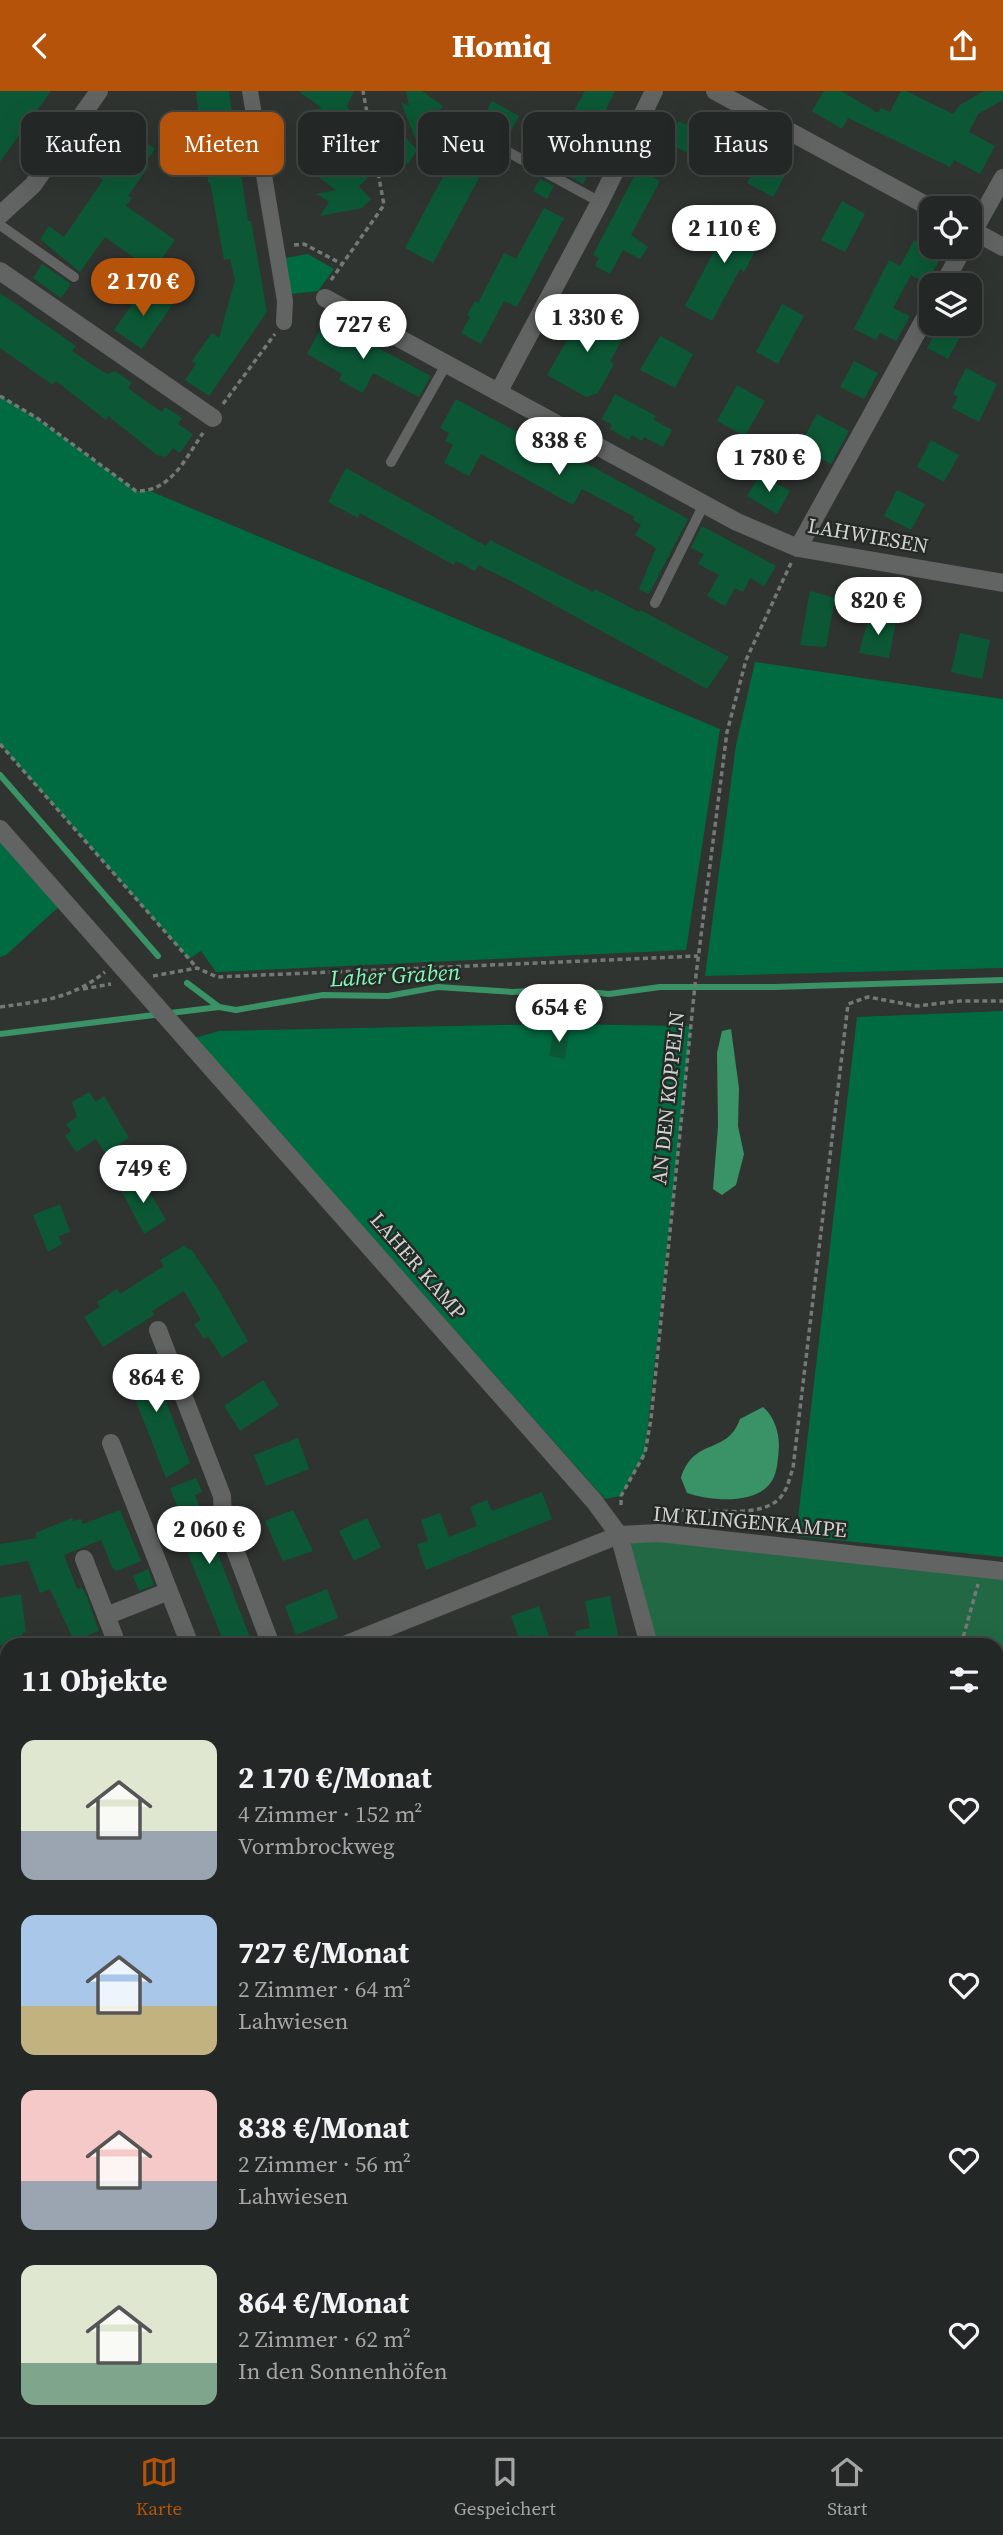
<!DOCTYPE html>
<html lang="de">
<meta charset="utf-8">
<style>
body{margin:0;font-family:"Source Serif 4",serif;background:#2f3332;color:#f1f3f6;height:100vh;display:flex;flex-direction:column;font-size:26px;white-space:nowrap}
*{box-sizing:border-box;margin:0}
p{font-size:23px;color:#a3a5a7}
.icon{flex:none;width:38px;height:38px;fill:none;stroke:currentColor;stroke-width:2;stroke-linecap:round;stroke-linejoin:round}
.map{position:relative;flex:1;overflow:hidden}
.drawer{position:absolute;left:0px;top:1547px;width:1004px;height:800px;display:flex;flex-direction:column;background:#232725;border-radius:21px 21px 0 0;box-shadow:0 7px 28px #0002,0 0 0 2px #404442}
.drawer>*{flex:none}
.top-card{position:absolute;left:21px;top:21px;width:962px;height:63px;display:flex;gap:14px}
.fabs{position:absolute;left:919px;top:105px;display:grid;gap:14px}
.fabs a{display:grid;place-items:center;width:63px;height:63px;border-radius:14px;background:#232725;box-shadow:0 7px 28px #0002,0 0 0 2px #404442;font-size:35px}
.price{position:absolute;translate:-50% -60px;padding:0 16px;border-radius:24px;background:#fff;color:#222;font-size:23px;line-height:46px;filter:drop-shadow(0 2px 4px #0008)}
.price::after{content:'';position:absolute;left:50%;top:42px;width:21px;height:16px;margin-left:-10px;background:inherit;clip-path:polygon(0 0,100% 0,50% 100%)}
.price.active{background:#b45309;color:#fff}
ul{padding:0;list-style:none}
li{display:flex;align-items:center;gap:21px;height:175px;padding:0 21px}
li span{display:grid;place-items:center;flex:none;width:196px;height:140px;border-radius:14px;color:#555}
li>.icon{margin-inline-start:auto}
span .icon{width:84px;height:84px;fill:#fffc;stroke-width:1}
li b{font-size:30px}
h2{display:flex;justify-content:space-between;align-items:center;height:84px;padding:0 21px;font-size:30px}
.pill{padding:0 24px;border-radius:14px;background:#232725;box-shadow:0 7px 28px #0002,0 0 0 2px #404442;font-size:24px;line-height:63px}
.pill.active{background:#b45309;color:#fff}
header{display:flex;justify-content:space-between;align-items:center;height:91px;padding:0 21px;background:#b45309;color:#fff;font-size:32px;font-weight:700}
.tabs{display:flex;justify-content:space-around;align-items:center;height:98px;border-top:2px solid #404442;background:#232725;font-size:19px;color:#a3a5a7}
.tabs a{display:grid;justify-items:center;gap:4px}
.tabs .active{color:#b45309}
.map>svg:first-child{display:block}
.built{fill:#343f38}
.green{fill:#006b41}
.forest{fill:#226845}
.water{fill:#399366}
.lines{fill:none;stroke-linecap:round;stroke-linejoin:round}
.stream{stroke:#399366;stroke-width:6}
.building{fill:#0c5836}
.path{stroke:#747876;stroke-width:3.5;stroke-dasharray:5 3.5;stroke-linecap:butt}
.service{stroke:#626463;stroke-width:10}
.pedestrian{stroke:#626463;stroke-width:16}
.minor{stroke:#626463;stroke-width:18}
.tertiary{stroke:#626463;stroke-width:18}
.labels{text-anchor:middle;stroke-width:5;stroke-linejoin:round;paint-order:stroke}
.street-label{font-size:21px;fill:#cfd2d0;stroke:#252a27}
.water-label{font-size:23px;font-style:italic;fill:#82f9b9;stroke:#252a27}
</style>
<header><svg class="icon" aria-label="back" viewBox="0 0 24 24"><path d="M15 5l-7 7 7 7"/></svg>Homiq<svg class="icon" aria-label="share" viewBox="0 0 24 24"><path d="M12 15V3M7 8l5-5 5 5M5 13v7h14v-7"/></svg></header>
<div class="map">
<svg width="1003" height="2346" viewBox="0 0 1003 2346">
<rect width="100%" height="100%" fill="#2f3431"/>
<path class="built" d="M364 2340H824L826 2346H347Z"/>
<path class="green" d="M308 163 334 178 318 200 291 203 285 167Z
M0 305 37 327 136 400H150L720 638 686 859 216 881 201 860 189 868 0 653Z
M755 571 1003 608V877L705 885 736 654Z
M0 738 65 810 6 864 0 866Z
M1003 920V1466L796 1445 857 926Z
M551 933 691 935 645 1362 621 1405 605 1408 195 947 219 940Z
M358 2340H419L403 2346H342Z"/>
<path class="forest" d="M619 1444 1003 1487V1726L998 1727V1554H649Z"/>
<path class="water" d="M731 938 739 997 738 1035 744 1063 736 1094 722 1104 713 1098 718 1035 717 962 722 940Z
M763 1316C774 1325 779 1341 779 1355 778 1366 778 1378 773 1388 759 1415 711 1410 687 1402L681 1387C694 1345 727 1365 740 1328Z"/>
<g class="lines">
<path class="stream" d="M0 684 158 865
M187 892 219 916
M0 943 219 916 236 919 323 904 388 905 438 896 512 901 558 898 609 903 660 896H775L1003 889"/>
</g>
<path class="building" d="M0 0H51L0 71Z
M196 0H229L248 130H251L267 221 209 305 185 289 196 273 192 270 212 242 219 247 235 189 230 168 224 169 210 91 208 92 207 76H204Z
M298 0H354L347 15 359 35 390 29 417 59 408 73 361 41 362 68 357 78 368 87 359 95 371 108 362 117 320 125 329 111 316 103 336 99 313 82 333 79 309 62 329 58 305 41 325 38 302 21 322 17Z
M406 0H422L443 15 439 20 440 29 427 33 429 75H426L401 11 409 15Z
M585 0H615L602 26 614 32 583 93 548 74 554 64 539 56 550 36 561 43Z
M824 0H841L878 22 881 17 890 21 901 0H906L953 23 960 14 984 0H1003V9L978 23 969 41 995 55 980 83 954 69 950 76 848 27 842 38 812 20Z
M492 10 519 25 495 70 490 67 433 172 405 157 457 59 464 63Z
M679 30 706 44 695 66 668 52Z
M128 39 155 58 145 72 149 75 128 105 132 107 126 115 175 149 153 180 105 146 80 181 40 148 49 135 64 146 103 89 100 87 120 58 117 56Z
M762 64 788 79 773 106 747 92Z
M638 78 660 90 631 144 648 156 640 168 623 159 610 183 595 175 599 167 593 164Z
M540 88 554 95 547 108 533 100Z
M842 110 865 123 845 161 821 149Z
M544 117 564 127 517 216 504 210 481 253 461 242 470 226 467 224 475 210 478 212 504 162 516 168Z
M724 122 764 143 744 181 740 178 712 230 685 215 720 149 713 145Z
M914 149 942 164 927 192 911 184 893 217 910 225 896 250 880 242 876 249 854 238 889 169 900 175Z
M42 173 71 193 61 207 33 187Z
M145 195 172 214 142 258 114 239Z
M0 202 76 255 72 260 91 273 107 283 115 280 132 292 128 297 143 308 162 321 165 316 182 327 178 333 193 343 180 362 173 357 166 366 157 364 108 325 106 329 56 290 53 294 0 257Z
M588 213 612 227 605 240 622 249 610 270 614 273 598 302 586 306 547 284Z
M782 213 804 225 778 273 756 261Z
M325 229 431 285 419 306 373 282 363 302 339 289 342 283 307 263Z
M940 233H967L948 268 927 257Z
M660 245 693 263 675 297 640 279Z
M854 270 878 282 864 308 840 296Z
M966 277 997 293 979 331 952 317 958 306 953 303Z
M737 294 765 310 745 345 717 330Z
M615 303 656 325 654 329 672 339 663 356 644 346 642 350 632 344 629 349 610 338 612 334 602 328Z
M456 308 541 354 543 351 551 353 688 428 649 503 639 498 656 457 635 444 641 434 633 429 635 426 582 398 573 414 481 363 469 385 444 372 453 354 445 350 449 342 440 337Z
M817 323 849 340 831 373 799 356Z
M931 349 959 364 944 391 917 376Z
M346 377 486 455 490 449 593 501 595 498 639 521 640 519 729 566 707 598 509 489 478 474 475 480 456 470 454 474 360 422 358 427 328 411Z
M760 383 790 400 777 423 747 405Z
M897 399 925 413 911 439 884 425Z
M702 435 776 475 764 495 750 487 743 501 735 497 725 515 707 505 719 484 698 473 704 463 691 457Z
M810 500 835 507 826 556 800 554Z
M869 525 896 530 889 567 859 562Z
M960 542 990 549 982 588 951 581Z
M554 938 569 941 565 968 549 965Z
M89 1001 96 1011 104 1005 129 1047 105 1062 96 1048 76 1061 65 1045 71 1040 66 1033 77 1026 72 1011Z
M140 1085 166 1129 144 1143 120 1097Z
M60 1113 70 1141 58 1145 62 1153 48 1161 33 1124Z
M185 1154 189 1159 191 1158 218 1198 248 1250 222 1267 208 1245 204 1248 194 1233 201 1229 184 1200 152 1220 154 1224 103 1256 84 1226 100 1216 97 1211 117 1198 120 1203 164 1175 160 1169Z
M147 1262 190 1372 166 1387 121 1272Z
M263 1289 279 1314 240 1340 224 1315Z
M298 1347 309 1378 266 1395 254 1364Z
M196 1387 202 1401 195 1404 253 1554H225L176 1433 183 1430 170 1397Z
M542 1401 552 1428 426 1479 417 1453 428 1450 421 1429 440 1422 449 1446 477 1435 470 1416 487 1409 492 1420Z
M120 1419 141 1470 117 1480 113 1478 101 1449 64 1464 77 1498 82 1497 87 1506 99 1540 88 1544 92 1554H76L50 1498 40 1502 28 1470 0 1475V1453L37 1447 35 1442 72 1427 73 1430 81 1428 83 1433Z
M293 1419 313 1460 283 1470 265 1430Z
M367 1427 381 1456 354 1470 339 1440Z
M148 1478 154 1494 139 1500 133 1485Z
M327 1498 338 1527 296 1544 285 1515Z
M21 1503 26 1541 22 1542 24 1554H0V1507Z
M610 1505 620 1554H578L575 1540 590 1537 585 1510Z
M539 1515 552 1554H536L532 1544 519 1548 511 1525Z"/>
<g class="lines">
<path class="path" d="M294 154 304 153 342 173
M331 189 384 114 363 0
M0 305 37 327 136 400C171 401 185 368 203 342
M223 313 275 243
M0 653 197 877
M153 885 197 877 217 886 698 865
M83 898 111 893
M0 916C42 910 71 908 105 881
M621 1414V1405L645 1362 651 1328 696 884 727 641 746 569 791 472
M672 1420C702 1415 764 1432 783 1403 788 1396 790 1385 793 1377L848 913 868 906 917 915 960 910H1003
M961 1554 978 1493
M0 2083 7 2082"/>
<path class="service" d="M508 61 600 111
M0 134 74 186
M391 371 447 272
M655 512 704 413
M502 2340 504 2346
M576 2346 593 2340"/>
<path class="pedestrian" d="M250 0 285 210 284 231"/>
<path class="minor" d="M0 124 33 94 99 0
M970 146 1003 87
M0 180 213 327
M943 194 964 156
M325 207 737 431 798 457 1003 492
M499 300 600 111 654 0
M798 457 931 216
M0 738 594 1410 619 1444 649 1554
M158 1239 222 1405 223 1427 271 1554
M111 1352 190 1554
M84 1468 114 1545 112 1554
M106 1525 169 1500
M344 1554 619 1444 659 1442 1003 1480
M0 1690 7 1687
M0 1813 7 1851
M998 2151 1003 2149
M850 2340 852 2346
M723 2346 739 2340"/>
<path class="tertiary" d="M715 0 931 117
M970 138 1003 156"/>
</g>
<g class="labels">
<g class="street-label">
<text transform="translate(868 445) rotate(10)" y="7">LAHWIESEN</text>
<text transform="translate(668 1007) rotate(-84)" y="7">AN DEN KOPPELN</text>
<text transform="translate(418 1175) rotate(49)" y="7">LAHER KAMP</text>
<text transform="translate(750 1431) rotate(5)" y="7">IM KLINGENKAMPE</text>
</g>
<g class="water-label">
<text transform="translate(395 884) rotate(-3)" y="8">Laher Graben</text>
</g>
</g>
</svg>
<div class="fabs">
<a><svg class="icon" aria-label="locate" viewBox="0 0 24 24"><circle cx="12" cy="12" r="6"/><path d="M12 2v4M12 18v4M2 12h4M18 12h4"/></svg></a>
<a><svg class="icon" aria-label="layers" viewBox="0 0 24 24"><path d="M12 4l9 5-9 5-9-5zM3 14l9 5 9-5"/></svg></a>
</div>
<b class="price" style="left:724px;top:174px">2 110 €</b>
<b class="price active" style="left:143px;top:227px">2 170 €</b>
<b class="price" style="left:587px;top:263px">1 330 €</b>
<b class="price" style="left:363px;top:270px">727 €</b>
<b class="price" style="left:559px;top:386px">838 €</b>
<b class="price" style="left:769px;top:403px">1 780 €</b>
<b class="price" style="left:878px;top:546px">820 €</b>
<b class="price" style="left:559px;top:953px">654 €</b>
<b class="price" style="left:143px;top:1114px">749 €</b>
<b class="price" style="left:156px;top:1323px">864 €</b>
<b class="price" style="left:209px;top:1475px">2 060 €</b>
<div class="top-card">
<a class="pill">Kaufen</a>
<a class="pill active">Mieten</a>
<a class="pill">Filter</a>
<a class="pill">Neu</a>
<a class="pill">Wohnung</a>
<a class="pill">Haus</a>
</div>
<section class="drawer">
<h2>11 Objekte<svg class="icon" aria-label="filters" viewBox="0 0 24 24"><path d="M4 7h16M4 17h16"/><circle cx="9" cy="7" r="2"/><circle cx="15" cy="17" r="2"/></svg></h2>
<ul>
<li><span style="background:linear-gradient(#dfe7d0 65%,#9aa5b1 0)"><svg class="icon" aria-label="home" viewBox="0 0 24 24"><path d="M3 11l9-7 9 7M6 9v11h12V9"/></svg></span><div><b>2 170 €/Monat</b><p>4 Zimmer · 152 m²</p><p>Vormbrockweg</p></div><svg class="icon" aria-label="heart" viewBox="0 0 24 24"><path d="M12 20l-8-8c-3-5 5-10 8-4 3-6 11-1 8 4z"/></svg></li>
<li><span style="background:linear-gradient(#a9c7e8 65%,#c2b280 0)"><svg class="icon" aria-label="home" viewBox="0 0 24 24"><path d="M3 11l9-7 9 7M6 9v11h12V9"/></svg></span><div><b>727 €/Monat</b><p>2 Zimmer · 64 m²</p><p>Lahwiesen</p></div><svg class="icon" aria-label="heart" viewBox="0 0 24 24"><path d="M12 20l-8-8c-3-5 5-10 8-4 3-6 11-1 8 4z"/></svg></li>
<li><span style="background:linear-gradient(#f6c9c9 65%,#9aa5b1 0)"><svg class="icon" aria-label="home" viewBox="0 0 24 24"><path d="M3 11l9-7 9 7M6 9v11h12V9"/></svg></span><div><b>838 €/Monat</b><p>2 Zimmer · 56 m²</p><p>Lahwiesen</p></div><svg class="icon" aria-label="heart" viewBox="0 0 24 24"><path d="M12 20l-8-8c-3-5 5-10 8-4 3-6 11-1 8 4z"/></svg></li>
<li><span style="background:linear-gradient(#dfe7d0 70%,#7fa58c 0)"><svg class="icon" aria-label="home" viewBox="0 0 24 24"><path d="M3 11l9-7 9 7M6 9v11h12V9"/></svg></span><div><b>864 €/Monat</b><p>2 Zimmer · 62 m²</p><p>In den Sonnenhöfen</p></div><svg class="icon" aria-label="heart" viewBox="0 0 24 24"><path d="M12 20l-8-8c-3-5 5-10 8-4 3-6 11-1 8 4z"/></svg></li>
</ul>
</section>
</div>
<nav class="tabs">
<a class="active"><svg class="icon" aria-label="map" viewBox="0 0 24 24"><path d="M3 6l6-2 6 2 6-2v14l-6 2-6-2-6 2zM9 4v14M15 6v14"/></svg>Karte</a>
<a><svg class="icon" aria-label="saved" viewBox="0 0 24 24"><path d="M7 4h10v16l-5-4-5 4z"/></svg>Gespeichert</a>
<a><svg class="icon" aria-label="home" viewBox="0 0 24 24"><path d="M3 11l9-7 9 7M6 9v11h12V9"/></svg>Start</a>
</nav>
